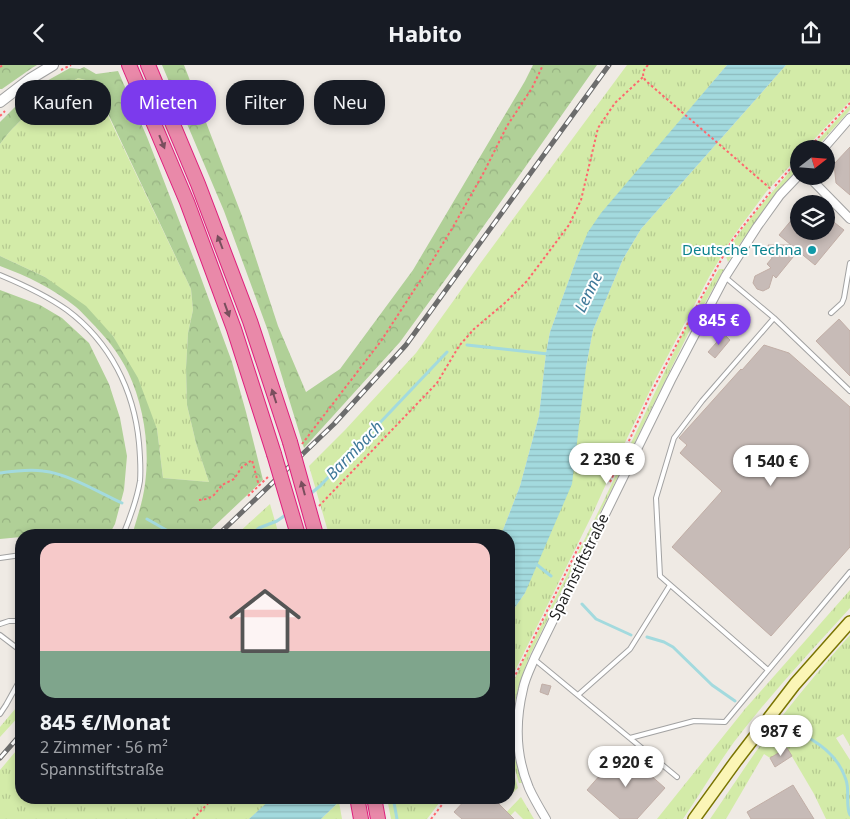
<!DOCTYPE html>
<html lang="de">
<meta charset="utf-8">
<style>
body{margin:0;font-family:"Noto Sans",sans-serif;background:#20242c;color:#f1f3f6;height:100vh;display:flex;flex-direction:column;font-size:19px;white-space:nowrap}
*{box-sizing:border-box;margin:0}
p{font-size:16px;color:#9ea1a6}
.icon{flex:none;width:28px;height:28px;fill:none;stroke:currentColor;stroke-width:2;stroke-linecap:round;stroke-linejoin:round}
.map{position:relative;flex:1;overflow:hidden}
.side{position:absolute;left:15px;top:464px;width:500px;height:275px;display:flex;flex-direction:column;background:#171b24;border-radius:20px;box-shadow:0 2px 8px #0003}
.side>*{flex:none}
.guide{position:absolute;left:15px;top:15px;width:500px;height:45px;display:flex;gap:10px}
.needle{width:32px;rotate:73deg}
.buttons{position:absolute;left:790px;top:75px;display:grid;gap:10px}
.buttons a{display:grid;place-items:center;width:45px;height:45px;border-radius:50%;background:#171b24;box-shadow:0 2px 8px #0003;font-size:25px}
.price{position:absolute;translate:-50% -42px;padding:0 11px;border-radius:18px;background:#fff;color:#222;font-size:16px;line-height:32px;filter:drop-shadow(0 1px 2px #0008)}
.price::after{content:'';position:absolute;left:50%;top:30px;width:15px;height:11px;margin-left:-8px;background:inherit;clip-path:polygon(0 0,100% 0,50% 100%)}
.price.selected{background:#7c3aed;color:#fff}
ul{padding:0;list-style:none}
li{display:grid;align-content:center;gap:10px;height:265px;padding:0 25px}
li+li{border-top:1px solid #363941}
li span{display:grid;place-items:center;height:155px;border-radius:15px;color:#555}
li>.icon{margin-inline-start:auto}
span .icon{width:90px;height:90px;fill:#fffc;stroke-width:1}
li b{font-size:21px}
.pill{padding:0 18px;border-radius:20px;background:#171b24;box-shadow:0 2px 8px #0003;font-size:18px;line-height:45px}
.pill.selected{background:#7c3aed;color:#fff}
header{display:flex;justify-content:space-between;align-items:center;height:65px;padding:0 25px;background:#171b24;font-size:22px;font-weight:700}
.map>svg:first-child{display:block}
.grass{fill:url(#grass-tufts)}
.forest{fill:url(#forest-crowns)}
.water{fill:url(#water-rules)}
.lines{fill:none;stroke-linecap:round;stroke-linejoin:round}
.stream{stroke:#a3dade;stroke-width:3}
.building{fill:#c7bbb7;stroke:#c1aea6}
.service-casing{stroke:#a2a2a2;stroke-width:6}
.minor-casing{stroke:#a2a2a2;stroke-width:10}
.tertiary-casing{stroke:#a2a2a2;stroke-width:12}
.secondary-casing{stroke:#797401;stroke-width:14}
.motorway-casing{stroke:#df1f7d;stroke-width:16}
.path{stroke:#fe666d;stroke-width:2;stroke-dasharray:2.5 2.5;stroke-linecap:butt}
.service{stroke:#fff;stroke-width:4}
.minor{stroke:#fff;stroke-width:8}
.tertiary{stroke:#fff;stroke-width:10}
.secondary{stroke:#fbf5b6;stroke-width:11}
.motorway{stroke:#e989a9;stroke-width:14}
.rail-casing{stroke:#6c6c6c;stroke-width:5}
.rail{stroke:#fff;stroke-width:3;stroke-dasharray:9;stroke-linecap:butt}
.motorway-bridge-casing{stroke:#df1f7d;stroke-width:16;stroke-linecap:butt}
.motorway-bridge{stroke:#e989a9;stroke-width:14}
.oneway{fill:#794e5d}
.culture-dot{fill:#0f9aa8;stroke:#fff;stroke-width:2}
.labels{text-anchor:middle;stroke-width:4;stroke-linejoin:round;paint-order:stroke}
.culture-label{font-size:15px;fill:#0d838f;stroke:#fff;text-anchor:end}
.street-label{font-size:15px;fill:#1e1e1e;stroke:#fff}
.water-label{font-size:16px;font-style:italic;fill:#3f7999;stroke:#fff}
</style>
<header><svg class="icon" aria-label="back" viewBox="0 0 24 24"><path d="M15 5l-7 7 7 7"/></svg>Habito<svg class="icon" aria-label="share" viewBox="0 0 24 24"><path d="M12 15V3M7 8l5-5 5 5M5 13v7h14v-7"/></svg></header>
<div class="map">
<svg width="850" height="754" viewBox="0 0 850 754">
<defs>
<pattern id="grass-tufts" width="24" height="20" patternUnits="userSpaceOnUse" patternTransform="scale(1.25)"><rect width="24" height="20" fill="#d3eba8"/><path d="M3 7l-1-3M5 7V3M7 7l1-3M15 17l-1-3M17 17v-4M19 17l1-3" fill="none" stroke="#b5c990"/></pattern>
<pattern id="forest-crowns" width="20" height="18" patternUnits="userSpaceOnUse" patternTransform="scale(1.25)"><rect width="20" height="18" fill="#b0d097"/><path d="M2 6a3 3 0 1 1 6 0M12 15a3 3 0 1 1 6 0" fill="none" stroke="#97b282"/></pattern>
<pattern id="water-rules" width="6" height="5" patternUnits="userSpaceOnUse" patternTransform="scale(1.25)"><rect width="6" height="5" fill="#a3dade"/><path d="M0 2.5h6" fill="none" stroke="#8cbbbe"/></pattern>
</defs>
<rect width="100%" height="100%" fill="#efeae4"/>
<path class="grass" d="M627 0H727L655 86 578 190 550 267 546 288 539 351 520 421 501 470H329L309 401 345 365 416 288 479 200Z
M786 0H850V36L805 84H799V91L766 127 732 173 709 212 655 315 620 388 592 450 509 618V551L525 528 586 302 593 265 623 194 641 164Z
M78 13 92 17 191 224 193 245 188 268 186 303 187 340 196 378 209 417 163 413 157 364 113 271 45 212 0 191V79C21 50 48 32 78 13Z
M850 40V45L815 84H810Z
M799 96V103C773 133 750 163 728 197L725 189C746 156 773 126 799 96Z
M719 204H724L691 263 530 590C511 636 506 670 522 718H519C513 700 510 682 510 663 510 655 512 646 512 638 512 634 509 632 509 627L519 604 564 516 605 433 682 270 697 242Z
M270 439 279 470H236Z
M850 525V543C811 586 769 631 734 677 716 702 700 729 683 754H657L745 644Z
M850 570V681L843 669 836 673 850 695V754H826L814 729 787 683 770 693 764 689 726 754H710C734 719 757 683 783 650 805 622 827 596 850 570Z
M21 637V649L0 672V662Z
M21 680V732L273 733 249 754H0V705Z
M509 692 518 723 509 731Z
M521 732 534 754H523L515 746 507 754H500Z
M387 733H443L427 754H391Z
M339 737 342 754H321Z"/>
<path class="forest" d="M0 0H37L32 3 2 24H0Z
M162 0H184L242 151 278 261 306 327 340 304 413 205 525 16 533 0H597L464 189 400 277 304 383 268 266 224 146Z
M84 2 96 9 118 6 147 72 197 202 232 297 246 347 263 415 205 470H132C137 453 143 436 145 419 150 382 144 341 128 307 119 288 105 271 90 256 85 251 81 246 76 242 54 224 27 211 0 201V191L45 212 86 241 113 271 138 313 157 364 163 413 209 417 196 378 187 340 186 303 188 268 193 245 191 224 93 17 78 13C48 32 21 50 0 79V57L21 36 43 18 70 3 80 4Z
M0 225 40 240 62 253 89 278 109 319 120 353 127 391 124 425 115 459 109 470H21V472L0 474Z"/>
<path class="water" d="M727 0H786L641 164 623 194 593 265 586 302 572 419 525 528 509 551V470H501L520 421 539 351 546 288 550 267 578 190 588 167 601 148Z
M273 732H343V733L321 754H249Z"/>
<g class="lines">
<path class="stream" d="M467 280 548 289
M0 408C14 406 29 404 43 406 69 409 98 427 122 438
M309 430 320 421 447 287
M147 454 175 470
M251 470 259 463 277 456 287 449
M536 499 551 511
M582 539 596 554 631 570
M647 572 664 577 673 582 712 620 735 636
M781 657C808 673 836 683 846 715 850 726 845 739 850 750
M393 732 397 754"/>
</g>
<path class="building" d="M850 82V130L836 118 834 99Z
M799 146V166H826V151L844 165 815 200 798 186 776 213 773 210 769 223 763 226 757 224 753 218 755 211 771 203 767 199 772 193 768 180H791L779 170Z
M839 254 850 266V311L816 276Z
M724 269 730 275 715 293 708 287Z
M764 280 789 288 850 342V482L771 571 672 482 722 426 680 388 687 380 679 373 741 304 742 305Z
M542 619 551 621 548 630 540 627Z
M787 683 792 691 775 702 770 693Z
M622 685 665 723 637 754H620L587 725Z
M793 720 814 754H751L747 747Z
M468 732H492L514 754H462L454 747Z"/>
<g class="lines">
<defs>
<path id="service" d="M0 210C24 220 46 230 67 245 110 277 134 325 139 378 140 390 141 403 140 416 137 434 130 453 123 470
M725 212 774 253 850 326
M831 248 842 238 844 233 850 198
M0 493 21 490
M0 559 9 556H21
M0 570 21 586
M534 594 677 712
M768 605 660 511 656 433 674 373 702 336 774 253
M578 630 630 584 670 520
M0 649 6 640 21 613
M630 673 694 656 725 657 850 507"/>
<path id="minor" d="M823 84 850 53
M808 111 850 154
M546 754C540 744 534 734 529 723 516 692 515 657 523 624 525 613 531 602 535 592L671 315 725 212 757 162 780 130 799 110"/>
<path id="tertiary" d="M0 37 30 14 53 0"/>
<path id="secondary" d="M694 754 736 696 795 619 850 557"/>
<path id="motorway" d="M129 0 187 137 234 264 274 389
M148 0 198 119 250 256 290 377
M357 732 361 754
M374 732 378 754"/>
</defs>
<use href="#service" class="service-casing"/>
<use href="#minor" class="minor-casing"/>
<use href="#tertiary" class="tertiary-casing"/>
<use href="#secondary" class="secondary-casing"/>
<use href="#motorway" class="motorway-casing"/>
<path class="path" d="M648 0C643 5 641 10 646 16L772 125
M0 2 3 0
M61 5 71 0
M0 51 5 46
M808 84 850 38
M775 121 799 94
M302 379 381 276 420 216 453 162 484 107 507 61 532 23 543 0
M610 417 651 328 721 195 733 174 772 125
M248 431 268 412
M199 435 207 434 214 430 222 420 234 414 242 402 252 395 259 421
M319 441 437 318 459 281 474 264 506 237 527 216 569 160 581 135 598 63 615 38 643 12
M509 623 582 475
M509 634 510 635 511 639
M509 679 511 697
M193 754 214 732
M431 754 448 732"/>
<use href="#service" class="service"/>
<use href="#minor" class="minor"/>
<use href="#tertiary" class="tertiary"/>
<use href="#secondary" class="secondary"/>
<use href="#motorway" class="motorway"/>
<defs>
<path id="rail" d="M218 470 334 359 406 280 609 0
M0 693 21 669"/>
</defs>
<use href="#rail" class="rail-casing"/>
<use href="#rail" class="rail"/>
<defs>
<path id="motorway-bridge" d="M290 377 316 470
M274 389 298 470"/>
</defs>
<use href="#motorway-bridge" class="motorway-bridge-casing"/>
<use href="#motorway-bridge" class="motorway-bridge"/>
</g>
<defs><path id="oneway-solid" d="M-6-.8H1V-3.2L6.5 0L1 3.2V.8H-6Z" transform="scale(1.25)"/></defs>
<g class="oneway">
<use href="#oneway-solid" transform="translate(162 77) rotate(68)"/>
<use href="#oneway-solid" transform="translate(220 177) rotate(-111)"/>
<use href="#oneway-solid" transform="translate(227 245) rotate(70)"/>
<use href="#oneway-solid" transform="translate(274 331) rotate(-108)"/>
<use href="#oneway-solid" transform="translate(303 423) rotate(-105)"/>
</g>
<circle class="culture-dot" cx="812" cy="185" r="5"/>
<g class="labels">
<g class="culture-label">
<text x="802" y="190">Deutsche Techna</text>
</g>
<g class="street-label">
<text transform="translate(579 502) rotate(-64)" y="5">Spannstiftstraße</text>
</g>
<g class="water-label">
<text transform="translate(588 227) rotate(-64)" y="6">Lenne</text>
<text transform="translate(354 385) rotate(-46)" y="6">Barmbach</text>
</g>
</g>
</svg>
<div class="buttons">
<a><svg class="needle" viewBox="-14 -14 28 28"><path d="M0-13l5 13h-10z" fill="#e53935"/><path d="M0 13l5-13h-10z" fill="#9ea1a6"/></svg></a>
<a><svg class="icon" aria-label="layers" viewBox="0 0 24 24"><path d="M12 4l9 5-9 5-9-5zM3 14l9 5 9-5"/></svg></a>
</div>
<b class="price selected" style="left:719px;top:281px">845 €</b>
<b class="price" style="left:607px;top:420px">2 230 €</b>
<b class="price" style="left:771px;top:422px">1 540 €</b>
<b class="price" style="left:781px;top:692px">987 €</b>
<b class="price" style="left:626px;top:723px">2 920 €</b>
<div class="guide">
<a class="pill">Kaufen</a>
<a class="pill selected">Mieten</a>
<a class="pill">Filter</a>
<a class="pill">Neu</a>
</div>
<section class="side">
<ul>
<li><span style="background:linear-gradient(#f6c9c9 70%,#7fa58c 0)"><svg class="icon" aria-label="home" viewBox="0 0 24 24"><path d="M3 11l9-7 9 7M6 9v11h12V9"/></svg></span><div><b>845 €/Monat</b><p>2 Zimmer · 56 m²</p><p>Spannstiftstraße</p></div></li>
</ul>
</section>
</div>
